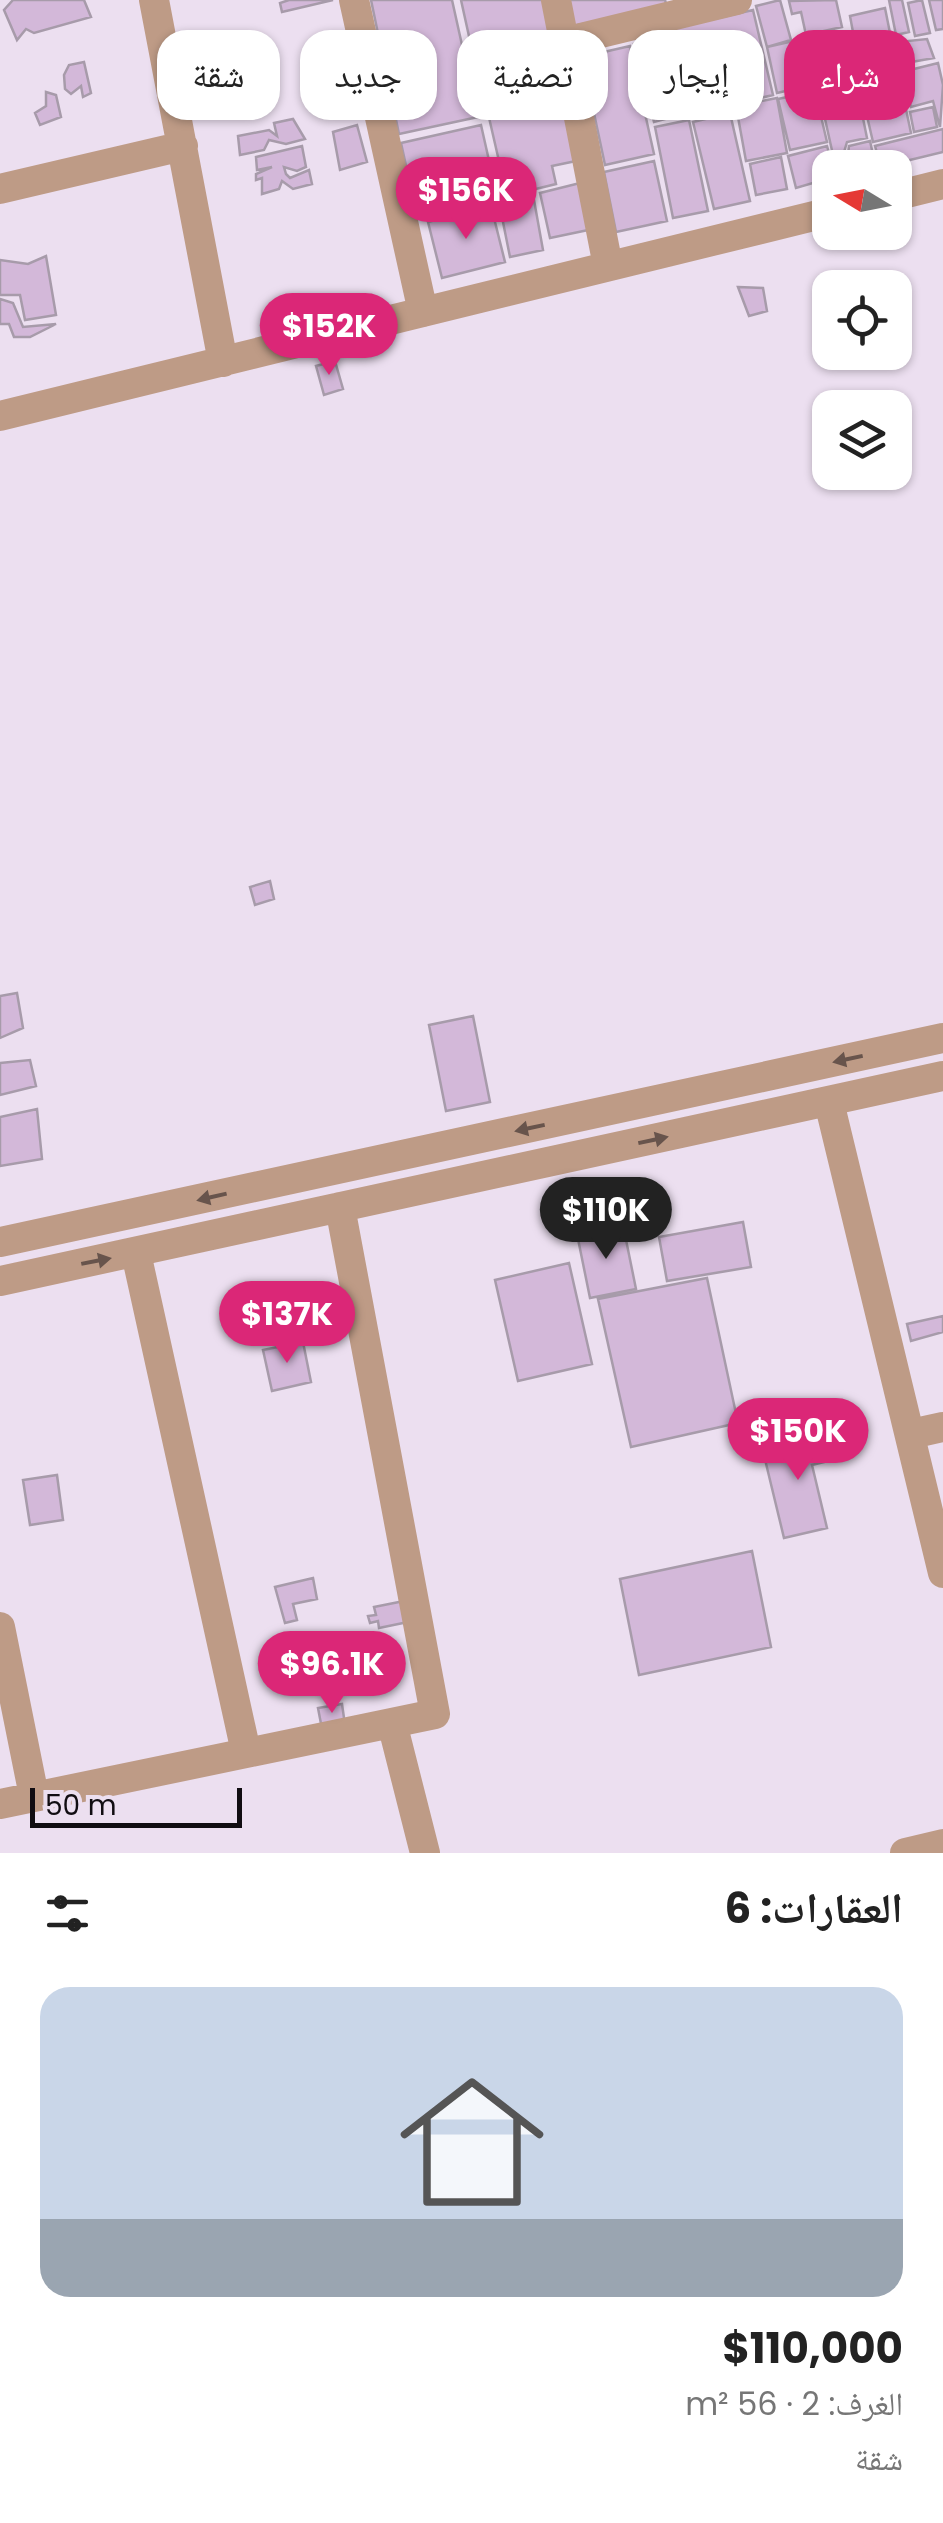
<!DOCTYPE html>
<html lang="ar">
<meta charset="utf-8">
<style>
body{margin:0;font-family:Poppins,"Noto Naskh Arabic",sans-serif;background:#f6f6f6;color:#222;direction:rtl;height:100vh;display:flex;flex-direction:column;font-size:38px;white-space:nowrap}
*{box-sizing:border-box;margin:0}
p{font-size:32px;color:#767676}
.icon{flex:none;width:55px;height:55px;fill:none;stroke:currentColor;stroke-width:2;stroke-linecap:round;stroke-linejoin:round}
.map{position:relative;height:1853px;overflow:hidden;direction:ltr}
.panel{display:flex;flex-direction:column;background:#fff;flex:1}
.panel>*{flex:none}
.guide{position:absolute;left:30px;top:30px;width:885px;height:90px;direction:rtl;display:flex;gap:20px}
.needle{width:65px;rotate:280deg}
.buttons{position:absolute;left:812px;top:150px;display:grid;gap:20px}
.buttons a{display:grid;place-items:center;width:100px;height:100px;border-radius:20px;background:#fff;box-shadow:0 2px 8px #0004;font-size:50px}
.scale{position:absolute;left:30px;bottom:25px;width:212px;box-sizing:border-box;padding-left:10px;border:5px solid #110d12;border-top:0;font-size:28px;line-height:35px;white-space:nowrap;color:#110d12;-webkit-text-stroke:8px #ecdff0;paint-order:stroke}
.price{position:absolute;translate:-50% -85px;padding:0 22px;border-radius:35px;background:#db2777;color:#fff;font-size:32px;line-height:65px;filter:drop-shadow(0 2px 5px #0008)}
.price::after{content:'';position:absolute;left:50%;top:60px;width:30px;height:22px;margin-left:-15px;background:inherit;clip-path:polygon(0 0,100% 0,50% 100%)}
.price.on{background:#222;color:#fff}
ul{padding:0;list-style:none}
li{display:grid;align-content:center;gap:20px;height:530px;padding:0 40px}
li+li{border-top:2px solid #e0e0e0}
li span{display:grid;place-items:center;height:310px;border-radius:30px;color:#555}
li>.icon{margin-inline-start:auto}
span .icon{width:180px;height:180px;fill:#fffc;stroke-width:1}
li b{font-size:42px}
h2{display:flex;justify-content:space-between;align-items:center;height:120px;padding:0 40px;font-size:42px}
.tag{padding:0 35px;border-radius:30px;background:#fff;box-shadow:0 2px 8px #0004;font-size:35px;line-height:90px}
.tag.on{background:#db2777;color:#fff}
.map>svg:first-child{display:block}
.building{fill:#d3b8d9;stroke:#a79baa;stroke-width:2.5}
.lines{fill:none;stroke-linecap:round;stroke-linejoin:round}
.minor{stroke:#be9b86;stroke-width:30}
.oneway{fill:#68544c}
</style>
<div class="map">
<svg width="943" height="1853" viewBox="0 0 943 1853">
<rect width="100%" height="100%" fill="#ecdff0"/>
<path class="building" d="M13 0H84L91 17 34 33 26 29 17 40 4 10Z
M289 0H333L282 12 280 3Z
M371 0H452L478 117 399 134Z
M461 0H543L556 59 478 77Z
M567 0H665L667 7 573 26Z
M780 0 791 40 767 47 756 6Z
M836 0 842 27 806 35 801 12 792 14 789 1Z
M889 0H902L909 32 896 35Z
M922 0 930 33 915 36 908 3Z
M929 0H943V29L936 30Z
M885 8 896 63 860 70 850 16Z
M753 10 773 95 694 114 674 28Z
M849 34 857 69 834 75 825 40Z
M668 35 687 113 654 122 634 44Z
M217 36 220 49 210 64 221 67 222 76 208 81 191 44 198 38Z
M811 37 820 83 777 93 767 47Z
M927 39 934 58 900 64 898 42Z
M630 46 654 154 605 165 582 57Z
M84 62 91 93 83 97 81 86 71 94 65 89 64 75 69 65Z
M938 63 943 85 940 127 933 101 911 107 902 72Z
M897 67 911 133 873 142 864 103 888 97 882 70Z
M555 70 576 161 552 166 556 184 507 196 482 87Z
M879 71 882 96 863 99 860 74Z
M855 79 867 138 847 142 844 152 833 155 823 110 843 106 838 83Z
M834 86 837 103 822 106 820 88Z
M815 91 827 142 790 150 778 99Z
M46 92 56 95 61 117 40 125 35 113 46 106Z
M777 98 787 153 746 161 736 106Z
M933 107 937 127 914 132 910 112Z
M730 113 750 201 714 209 693 122Z
M293 119 305 139 286 144 269 140 264 150 240 155 238 136 269 130 277 136 274 123Z
M689 120 708 211 673 218 655 127Z
M357 125 367 162 340 170 333 132Z
M481 125 497 196 417 215 401 143Z
M943 129V152L881 167 875 146Z
M870 141 876 168H838L836 158 848 155 849 146Z
M302 146 306 167 297 171 284 167 286 174 290 178 309 170 312 184 293 189 282 181 279 189 262 194V178L256 180V174L272 167 257 170 256 157Z
M827 146 833 168 830 178 796 188 788 156Z
M781 157 787 189 756 195 750 164Z
M654 161 667 221 616 232 604 172Z
M584 182 593 229 550 238 540 193Z
M534 200 543 250 510 257 500 207Z
M491 206 505 262 442 278 428 222Z
M46 256 56 315 25 320 20 295H0V260L28 264Z
M738 287 763 288 767 311 749 316Z
M0 299 13 303 23 327 56 324 30 337H14L9 324H0Z
M335 361 343 389 324 395 316 366Z
M270 881 274 899 255 905 250 887Z
M17 993 23 1028 0 1038V996Z
M473 1016 490 1102 446 1111 429 1025Z
M30 1060 36 1086 0 1095V1063Z
M37 1109 42 1159 0 1166V1117Z
M743 1222 751 1267 667 1281 659 1237Z
M623 1225 636 1289 590 1298 577 1234Z
M569 1263 592 1364 518 1381 495 1280Z
M707 1278 738 1423 631 1447 598 1299Z
M943 1316V1332L911 1341 907 1324Z
M303 1342 311 1382 272 1391 263 1350Z
M825 1432 832 1460 812 1465 827 1528 784 1538 762 1447Z
M57 1475 63 1520 30 1525 23 1480Z
M752 1551 771 1647 639 1675 620 1579Z
M313 1578 317 1599 293 1604 297 1620 285 1623 275 1587Z
M404 1601 408 1622 379 1628 378 1621 370 1623 368 1616 376 1615 374 1607Z
M342 1704 345 1725 322 1729 318 1708Z"/>
<g class="lines">
<path class="minor" d="M154 0 223 362
M354 0 423 312
M556 0 608 266
M564 42 737 0
M0 189 183 146
M895 196 943 184
M0 416 830 212
M829 1102 943 1573
M0 1242 943 1038
M136 1253 246 1752
M0 1281 943 1076
M911 1434 943 1427
M0 1627 34 1796
M392 1723 425 1853
M0 1804 435 1714 340 1207
M905 1853 943 1844"/>
</g>
<defs><path id="oneway-solid" d="M-6-.8H1V-3.2L6.5 0L1 3.2V.8H-6Z" transform="scale(2.5)"/></defs>
<g class="oneway">
<use href="#oneway-solid" transform="translate(848 1059) rotate(168)"/>
<use href="#oneway-solid" transform="translate(530 1128) rotate(168)"/>
<use href="#oneway-solid" transform="translate(653 1140) rotate(-12)"/>
<use href="#oneway-solid" transform="translate(212 1197) rotate(167)"/>
<use href="#oneway-solid" transform="translate(96 1261) rotate(-11)"/>
</g>
</svg>
<div class="buttons">
<a><svg class="needle" viewBox="-14 -14 28 28"><path d="M0-13l5 13h-10z" fill="#e53935"/><path d="M0 13l5-13h-10z" fill="#767676"/></svg></a>
<a><svg class="icon" aria-label="locate" viewBox="0 0 24 24"><circle cx="12" cy="12" r="6"/><path d="M12 2v4M12 18v4M2 12h4M18 12h4"/></svg></a>
<a><svg class="icon" aria-label="layers" viewBox="0 0 24 24"><path d="M12 4l9 5-9 5-9-5zM3 14l9 5 9-5"/></svg></a>
</div>
<div class="scale">50 m</div>
<b class="price" style="left:466px;top:242px">$156K</b>
<b class="price" style="left:329px;top:378px">$152K</b>
<b class="price on" style="left:606px;top:1262px">$110K</b>
<b class="price" style="left:287px;top:1366px">$137K</b>
<b class="price" style="left:798px;top:1483px">$150K</b>
<b class="price" style="left:332px;top:1716px">$96.1K</b>
<div class="guide">
<a class="tag on">شراء</a>
<a class="tag">إيجار</a>
<a class="tag">تصفية</a>
<a class="tag">جديد</a>
<a class="tag">شقة</a>
</div>
</div>
<section class="panel">
<h2>العقارات: 6<svg class="icon" aria-label="filters" viewBox="0 0 24 24"><path d="M4 7h16M4 17h16"/><circle cx="9" cy="7" r="2"/><circle cx="15" cy="17" r="2"/></svg></h2>
<ul>
<li><span style="background:linear-gradient(#c9d6e8 75%,#9aa5b1 0)"><svg class="icon" aria-label="home" viewBox="0 0 24 24"><path d="M3 11l9-7 9 7M6 9v11h12V9"/></svg></span><div><b>$110,000</b><p>الغرف: 2 · 56 m²</p><p>شقة</p></div></li>
</ul>
</section>
